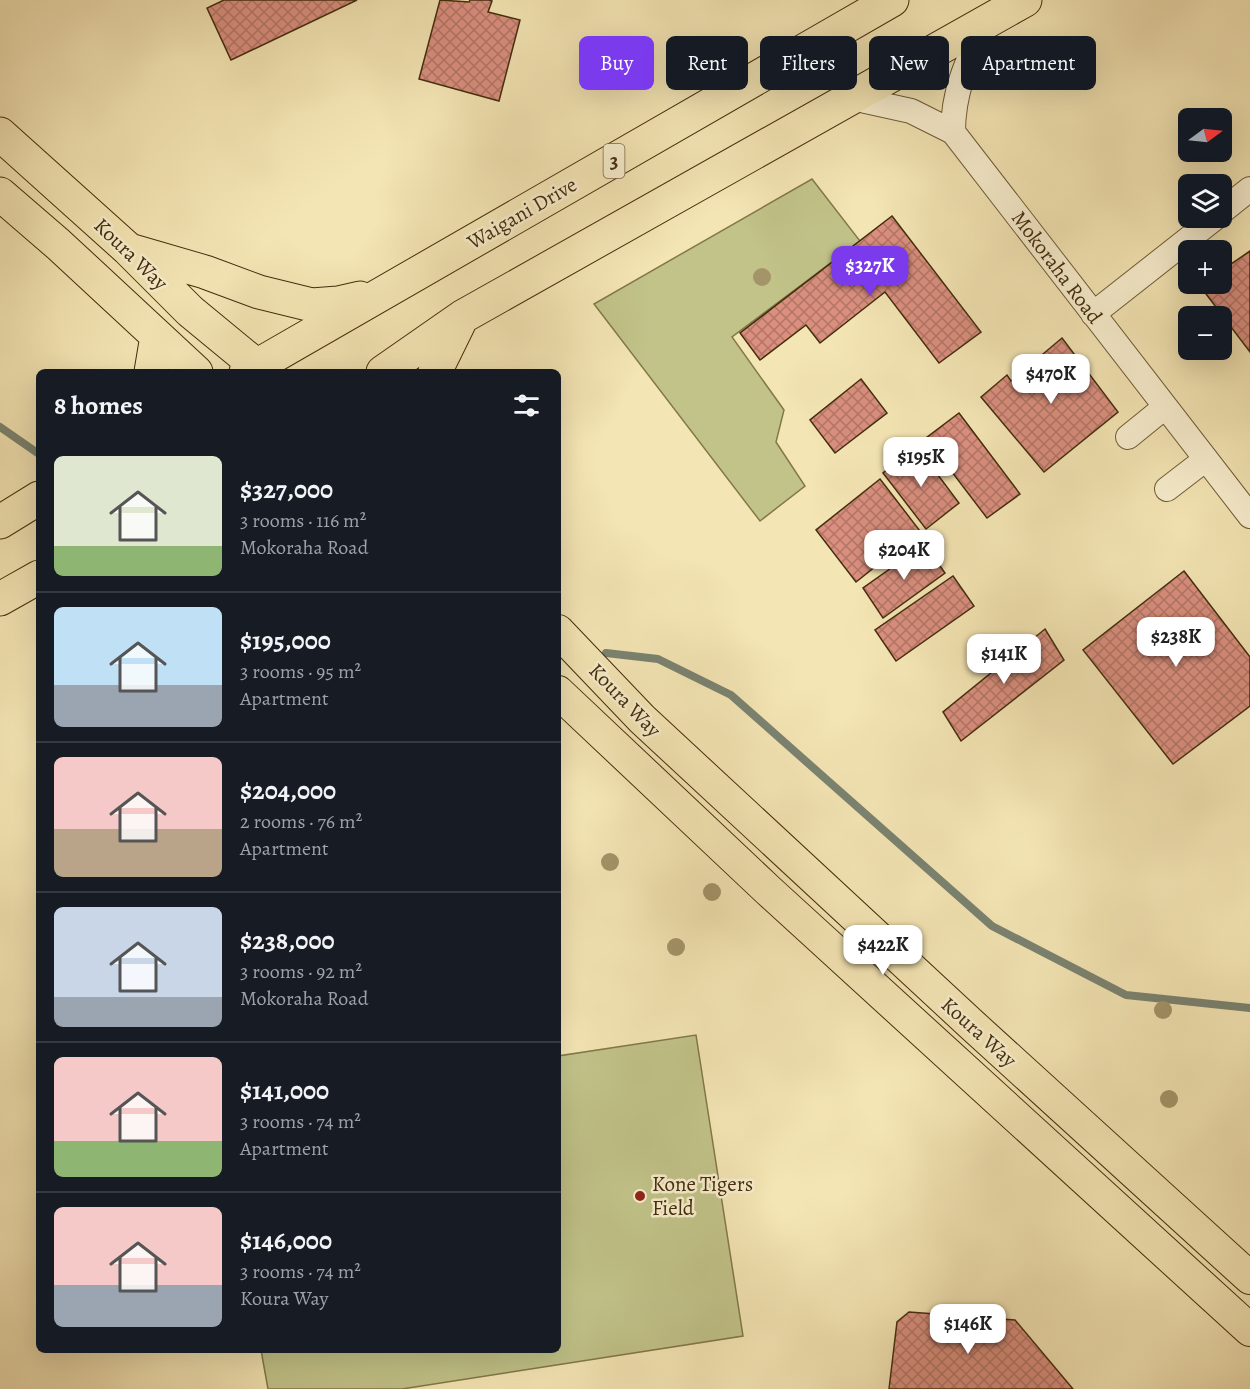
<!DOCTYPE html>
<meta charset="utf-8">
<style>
body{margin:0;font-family:Alegreya,serif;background:#242831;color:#f1f3f6;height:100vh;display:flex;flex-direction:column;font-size:22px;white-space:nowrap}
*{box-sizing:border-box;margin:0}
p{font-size:20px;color:#9ea1a6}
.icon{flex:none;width:33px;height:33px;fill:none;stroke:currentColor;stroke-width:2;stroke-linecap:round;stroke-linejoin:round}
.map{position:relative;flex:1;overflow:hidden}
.drawer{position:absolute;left:36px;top:369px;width:525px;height:984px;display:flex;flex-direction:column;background:#171b24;border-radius:9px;box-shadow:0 6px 24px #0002}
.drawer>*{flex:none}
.top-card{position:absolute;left:579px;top:36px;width:570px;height:54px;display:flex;gap:12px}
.needle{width:39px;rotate:75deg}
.tools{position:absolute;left:1178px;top:108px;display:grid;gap:12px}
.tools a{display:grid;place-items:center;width:54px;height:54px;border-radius:9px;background:#171b24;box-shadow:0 6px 24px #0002;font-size:30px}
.price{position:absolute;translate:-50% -51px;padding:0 14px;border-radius:12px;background:#fff;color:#222;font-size:20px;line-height:39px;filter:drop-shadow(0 2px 3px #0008)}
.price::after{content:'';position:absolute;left:50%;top:36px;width:18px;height:14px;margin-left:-9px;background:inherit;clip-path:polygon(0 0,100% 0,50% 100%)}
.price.on{background:#7c3aed;color:#fff}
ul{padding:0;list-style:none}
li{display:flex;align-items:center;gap:18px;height:150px;padding:0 18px}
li+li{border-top:2px solid #363941}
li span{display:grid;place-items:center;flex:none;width:168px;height:120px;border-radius:9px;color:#555}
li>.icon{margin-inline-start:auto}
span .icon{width:72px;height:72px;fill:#fffc;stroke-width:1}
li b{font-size:26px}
h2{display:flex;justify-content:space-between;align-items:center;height:72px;padding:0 18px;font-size:26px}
.pill{padding:0 21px;border-radius:9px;background:#171b24;box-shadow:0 6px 24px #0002;font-size:21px;line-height:54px}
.pill.on{background:#7c3aed;color:#fff}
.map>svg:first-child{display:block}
.green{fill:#c1c389;stroke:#82784a;stroke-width:1.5}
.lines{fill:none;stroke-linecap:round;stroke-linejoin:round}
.stream{stroke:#7a8371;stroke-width:8}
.building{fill:url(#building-cross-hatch);stroke:#432d0c;stroke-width:1.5}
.minor-casing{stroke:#6f5b36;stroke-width:26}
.major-casing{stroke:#432d0c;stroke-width:34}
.highway-casing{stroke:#432d0c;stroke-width:35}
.minor{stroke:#f8eece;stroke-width:24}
.major{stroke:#f4e5b4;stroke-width:32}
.highway{stroke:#f4e5b4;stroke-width:33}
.tree{fill:#a49469}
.poi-dot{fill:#8f2418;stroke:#f8eece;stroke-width:2}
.labels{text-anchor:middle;stroke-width:5;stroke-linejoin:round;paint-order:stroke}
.shield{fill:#f8eece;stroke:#796746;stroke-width:1.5}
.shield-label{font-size:20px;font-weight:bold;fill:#432d0c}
.street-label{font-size:21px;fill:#432d0c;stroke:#f8eece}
.poi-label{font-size:21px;fill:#432d0c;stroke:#f8eece;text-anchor:start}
</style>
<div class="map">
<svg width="1250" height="1389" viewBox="0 0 1250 1389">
<defs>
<pattern id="building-cross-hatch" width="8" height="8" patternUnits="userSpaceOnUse" patternTransform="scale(1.5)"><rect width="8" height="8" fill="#da8f7f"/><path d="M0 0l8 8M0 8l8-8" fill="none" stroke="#b27566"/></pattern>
</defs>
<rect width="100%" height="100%" fill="#f4e5b4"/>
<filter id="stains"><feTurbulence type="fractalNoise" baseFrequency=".00333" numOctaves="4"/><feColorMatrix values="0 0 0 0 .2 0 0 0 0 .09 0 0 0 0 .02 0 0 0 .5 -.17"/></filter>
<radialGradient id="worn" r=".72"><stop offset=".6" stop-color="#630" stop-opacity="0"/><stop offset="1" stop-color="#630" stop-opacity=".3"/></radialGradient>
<path class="green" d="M812 179 860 241 732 337 784 410 776 442 805 486 760 521 594 304Z
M696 1035 743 1336 402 1389H268L261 1350H558V1056Z"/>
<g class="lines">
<path class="stream" d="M0 427 39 454
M606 653 658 659 731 695 992 926 1126 995 1250 1008"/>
</g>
<path class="building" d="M224 0H357L231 60 207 8Z
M440 0 469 2 470 0H489L492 1 488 12 520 20 499 101 419 79Z
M892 216 981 332 939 363 885 292 820 343 806 325 760 360 740 333Z
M1250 251V352L1200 286 1204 284H1221V271Z
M1062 338 1118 412 1044 472 981 397 1007 375 1011 381Z
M861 379 887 413 835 453 810 420Z
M959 413 1020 494 987 518 926 438Z
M917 447 959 503 926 529 883 473Z
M880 479 920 531 856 582 816 530Z
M925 544 945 573 883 618 863 588Z
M1184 571 1250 657V706L1173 764 1083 650Z
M953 576 974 606 896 661 875 630Z
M1045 629 1064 660 961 741 943 712Z
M909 1312 1015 1320 1073 1389H889L897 1322Z"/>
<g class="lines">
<defs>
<path id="minor" d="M852 98 911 111 953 132 1250 516
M953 132C953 90 968 60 985 23
M1221 212 1250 189
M1093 314 1215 218
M1128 437 1165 407
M1167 489 1206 459"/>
<path id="major" d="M558 631 642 719 971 1024 1250 1278
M558 692 769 891 1250 1330"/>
<path id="highway" d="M0 134 128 249 190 311 264 372
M0 194 58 244 196 372
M133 251 205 272 259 292 312 305 338 303 360 298
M151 372 157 336
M246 372 892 0
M383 372 462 317 1025 0
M435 372 461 319
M0 522 39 498
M0 599 39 577"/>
</defs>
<use href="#minor" class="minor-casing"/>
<use href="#major" class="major-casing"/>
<use href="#highway" class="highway-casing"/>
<use href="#minor" class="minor"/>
<use href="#major" class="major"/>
<use href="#highway" class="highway"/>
</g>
<g class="tree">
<circle cx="762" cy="277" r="9"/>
<circle cx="610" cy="862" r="9"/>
<circle cx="712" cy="892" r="9"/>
<circle cx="676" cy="947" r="9"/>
<circle cx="1163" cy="1010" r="9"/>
<circle cx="1169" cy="1099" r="9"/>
</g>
<circle class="poi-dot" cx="640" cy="1196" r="6"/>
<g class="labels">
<rect class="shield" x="603.5" y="144" width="21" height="34" rx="4.5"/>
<g class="shield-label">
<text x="614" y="168">3</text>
</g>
<g class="street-label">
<text transform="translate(522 213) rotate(-30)" y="7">Waigani Drive</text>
<text transform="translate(131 254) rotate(44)" y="7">Koura Way</text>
<text transform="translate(1057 267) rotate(53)" y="7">Mokoraha Road</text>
<text transform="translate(625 700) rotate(46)" y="7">Koura Way</text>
<text transform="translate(979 1032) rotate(42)" y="7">Koura Way</text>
</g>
<g class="poi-label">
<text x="652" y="1191">Kone Tigers<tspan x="652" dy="24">Field</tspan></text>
</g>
</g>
<rect width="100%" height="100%" filter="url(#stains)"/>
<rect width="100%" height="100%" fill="url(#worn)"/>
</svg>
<div class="tools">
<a><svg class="needle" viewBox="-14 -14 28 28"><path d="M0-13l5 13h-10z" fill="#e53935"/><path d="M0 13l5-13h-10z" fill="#9ea1a6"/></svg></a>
<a><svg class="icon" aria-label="layers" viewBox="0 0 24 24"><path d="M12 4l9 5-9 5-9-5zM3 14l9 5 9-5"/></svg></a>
<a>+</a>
<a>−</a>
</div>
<b class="price on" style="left:870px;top:297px">$327K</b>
<b class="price" style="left:1051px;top:405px">$470K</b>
<b class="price" style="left:921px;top:488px">$195K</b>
<b class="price" style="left:904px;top:581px">$204K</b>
<b class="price" style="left:1176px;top:668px">$238K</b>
<b class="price" style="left:1004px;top:685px">$141K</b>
<b class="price" style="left:883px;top:976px">$422K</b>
<b class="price" style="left:968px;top:1355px">$146K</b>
<div class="top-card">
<a class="pill on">Buy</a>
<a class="pill">Rent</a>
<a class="pill">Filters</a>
<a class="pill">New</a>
<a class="pill">Apartment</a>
</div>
<section class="drawer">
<h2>8 homes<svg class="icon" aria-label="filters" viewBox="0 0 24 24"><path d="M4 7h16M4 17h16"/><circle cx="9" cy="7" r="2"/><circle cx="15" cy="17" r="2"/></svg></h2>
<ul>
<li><span style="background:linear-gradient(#dfe7d0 75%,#8fb573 0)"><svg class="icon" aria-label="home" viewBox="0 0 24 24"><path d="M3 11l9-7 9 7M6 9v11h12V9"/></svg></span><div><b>$327,000</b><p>3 rooms · 116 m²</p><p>Mokoraha Road</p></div></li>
<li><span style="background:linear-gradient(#bfe0f5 65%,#9aa5b1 0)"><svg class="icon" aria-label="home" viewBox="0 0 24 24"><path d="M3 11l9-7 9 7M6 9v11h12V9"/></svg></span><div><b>$195,000</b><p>3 rooms · 95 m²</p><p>Apartment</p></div></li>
<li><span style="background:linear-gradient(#f6c9c9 60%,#b9a48a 0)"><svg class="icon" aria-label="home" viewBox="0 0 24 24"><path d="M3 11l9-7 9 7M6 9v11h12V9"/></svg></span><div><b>$204,000</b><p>2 rooms · 76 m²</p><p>Apartment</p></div></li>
<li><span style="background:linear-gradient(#c9d6e8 75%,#9aa5b1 0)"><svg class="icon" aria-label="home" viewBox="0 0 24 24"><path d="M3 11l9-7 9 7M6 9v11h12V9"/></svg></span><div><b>$238,000</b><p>3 rooms · 92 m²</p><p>Mokoraha Road</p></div></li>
<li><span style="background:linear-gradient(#f6c9c9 70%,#8fb573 0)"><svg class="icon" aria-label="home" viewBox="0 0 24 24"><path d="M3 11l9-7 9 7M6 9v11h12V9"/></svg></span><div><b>$141,000</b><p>3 rooms · 74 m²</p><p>Apartment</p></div></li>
<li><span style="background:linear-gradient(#f6c9c9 65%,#9aa5b1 0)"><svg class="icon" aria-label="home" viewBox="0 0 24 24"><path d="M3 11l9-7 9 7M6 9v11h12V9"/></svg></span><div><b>$146,000</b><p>3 rooms · 74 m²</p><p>Koura Way</p></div></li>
</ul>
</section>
</div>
